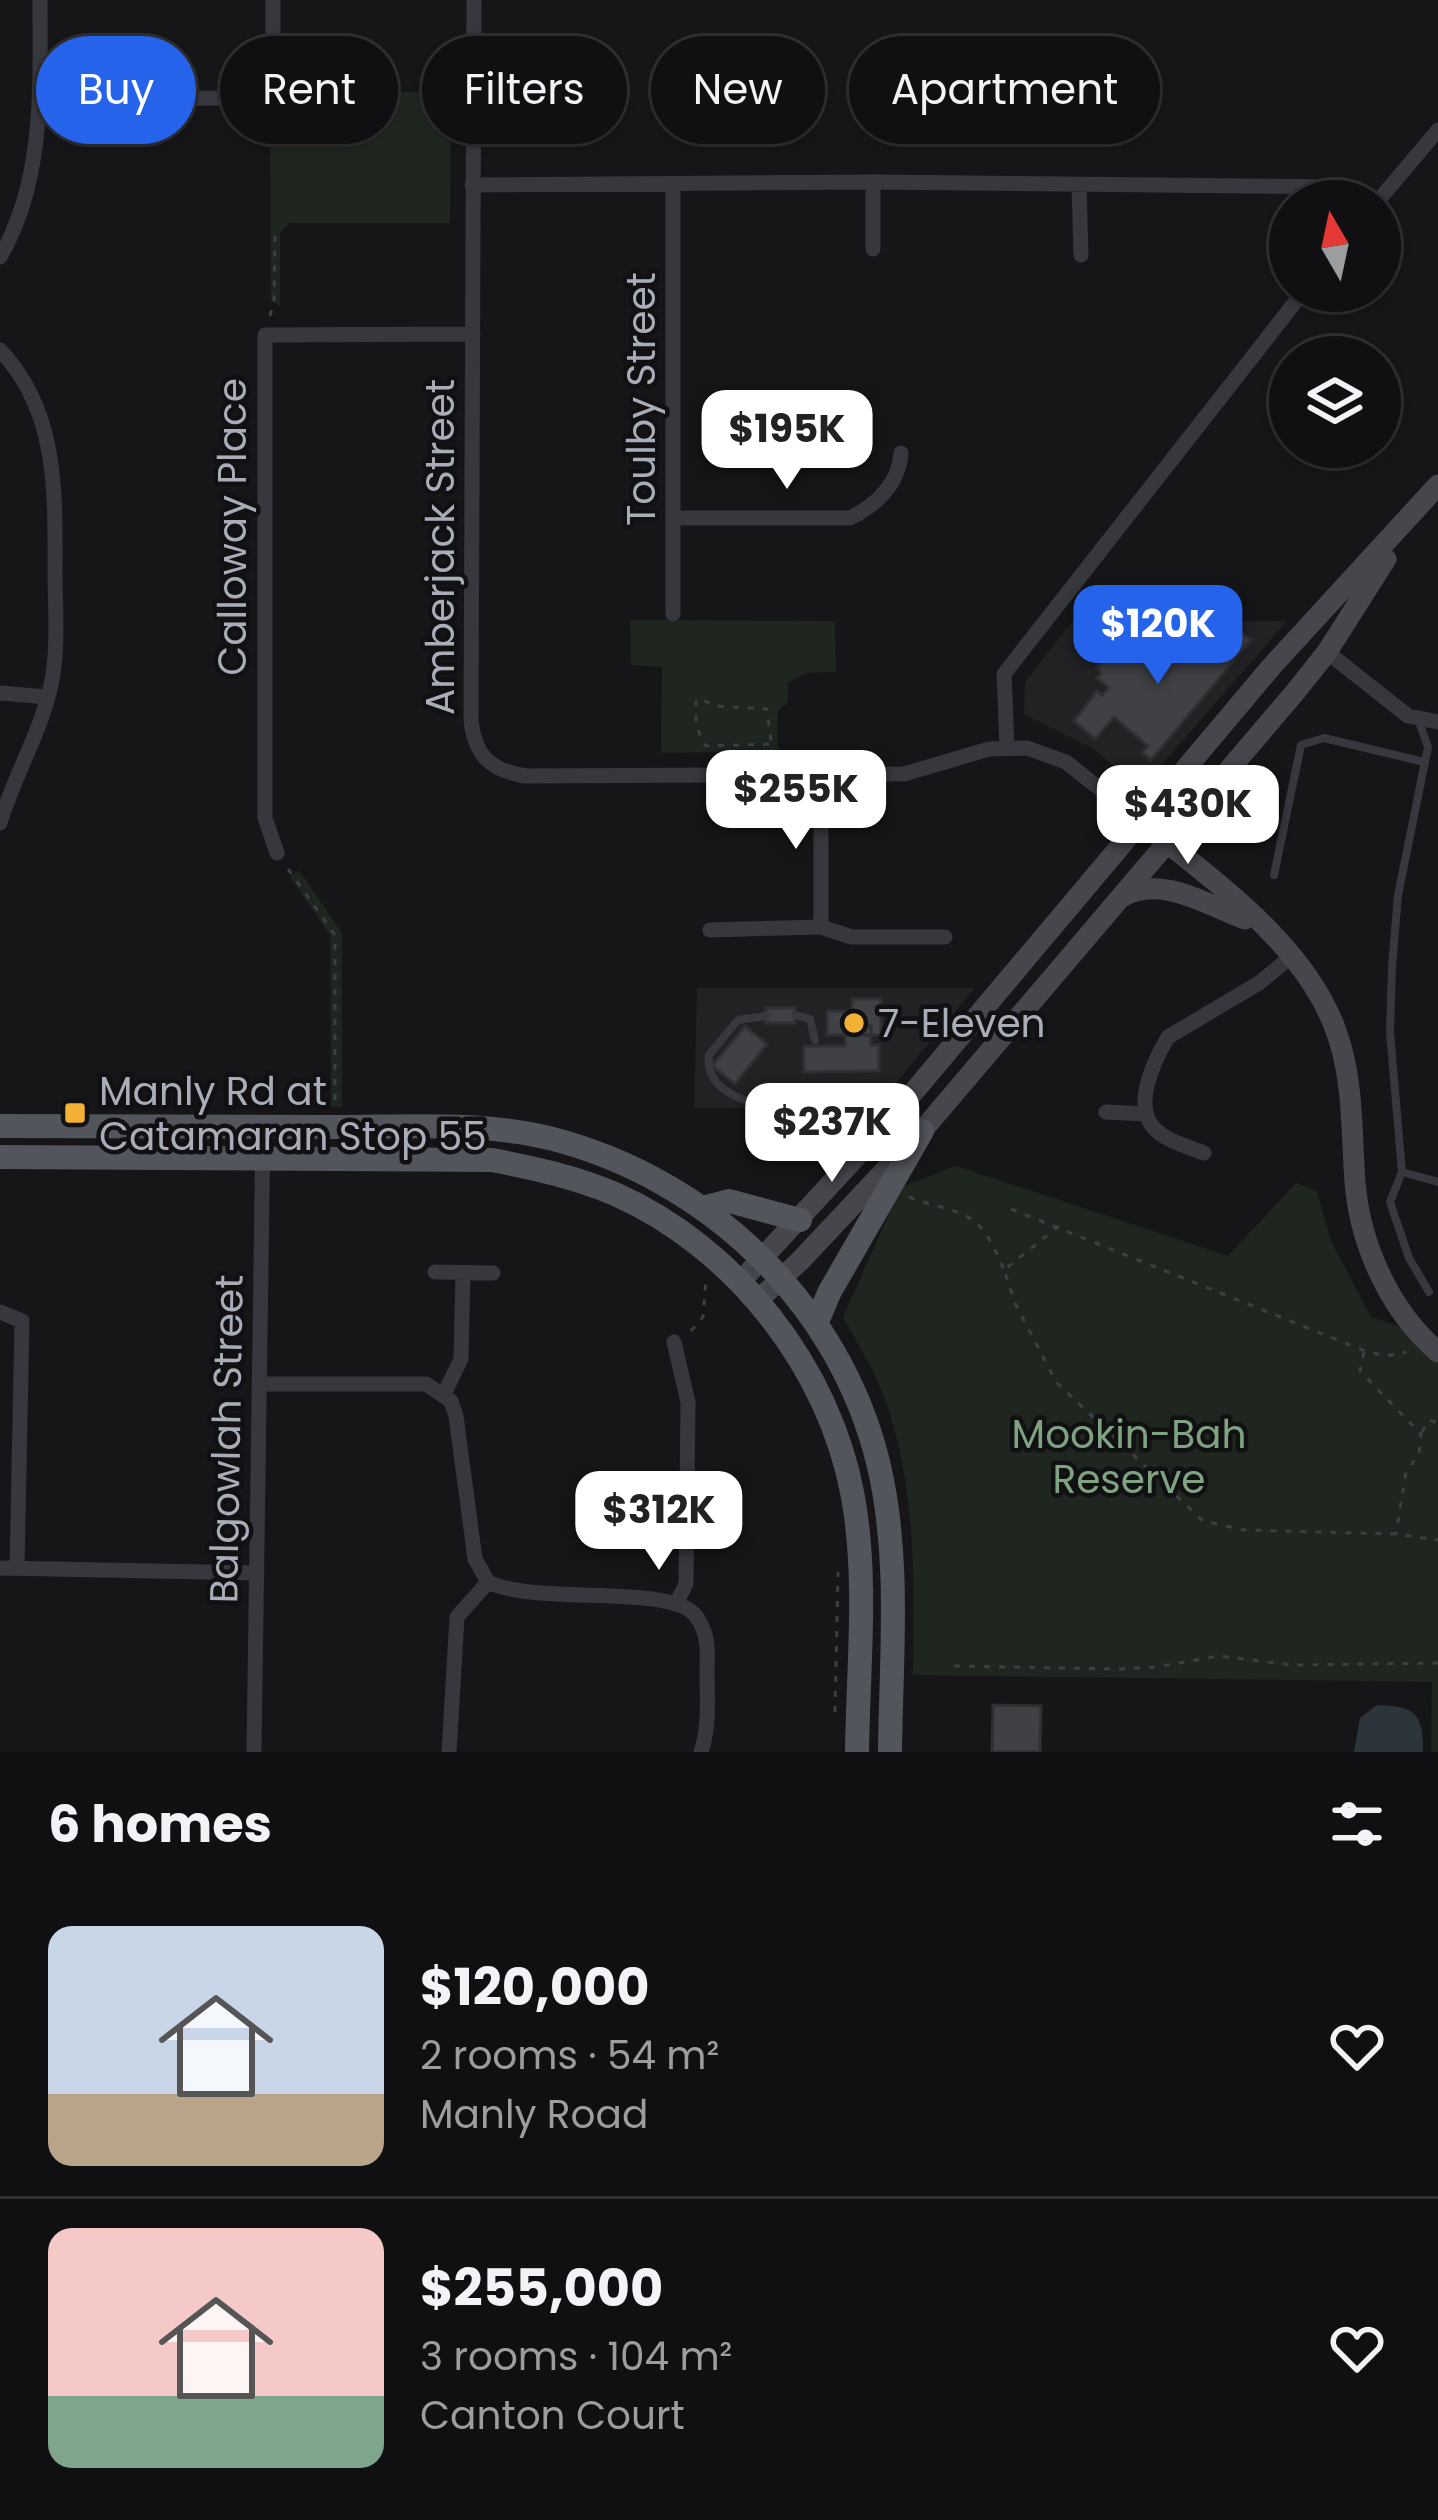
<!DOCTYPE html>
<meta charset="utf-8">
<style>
body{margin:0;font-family:Poppins,sans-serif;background:#1e1e20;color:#f1f3f6;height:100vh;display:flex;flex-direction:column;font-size:45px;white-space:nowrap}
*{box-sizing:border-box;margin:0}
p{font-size:39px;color:#9c9d9f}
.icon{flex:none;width:66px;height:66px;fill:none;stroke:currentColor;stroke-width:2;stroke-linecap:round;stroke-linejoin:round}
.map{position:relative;height:1752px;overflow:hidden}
.side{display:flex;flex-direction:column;background:#101012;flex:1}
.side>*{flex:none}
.guide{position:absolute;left:36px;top:36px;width:1368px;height:108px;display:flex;gap:24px}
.needle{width:78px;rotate:351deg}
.buttons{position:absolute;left:1269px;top:180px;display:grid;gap:24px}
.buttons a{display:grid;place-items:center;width:132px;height:132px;border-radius:50%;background:#101012;box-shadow:0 3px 9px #0004,0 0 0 3px #303032;font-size:60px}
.price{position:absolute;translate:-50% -102px;padding:0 27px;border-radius:24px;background:#fff;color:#222;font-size:39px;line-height:78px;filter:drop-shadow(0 3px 6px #0008)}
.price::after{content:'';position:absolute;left:50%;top:72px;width:36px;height:27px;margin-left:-18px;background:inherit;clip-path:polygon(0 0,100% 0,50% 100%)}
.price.selected{background:#2563eb;color:#fff}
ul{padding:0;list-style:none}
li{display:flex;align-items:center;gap:36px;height:300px;padding:0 48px}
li+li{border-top:3px solid #303032}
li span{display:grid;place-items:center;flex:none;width:336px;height:240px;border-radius:24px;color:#555}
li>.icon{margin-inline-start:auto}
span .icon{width:144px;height:144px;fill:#fffc;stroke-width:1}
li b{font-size:51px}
h2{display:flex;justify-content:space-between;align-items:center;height:144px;padding:0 48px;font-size:51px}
.pill{padding:0 42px;border-radius:54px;background:#101012;box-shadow:0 3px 9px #0004,0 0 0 3px #303032;font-size:42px;line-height:108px}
.pill.selected{background:#2563eb;color:#fff}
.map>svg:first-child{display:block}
.built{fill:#222225}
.green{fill:#1e261f}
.water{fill:#2c353c}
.building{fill:#404145;stroke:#303034;stroke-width:3}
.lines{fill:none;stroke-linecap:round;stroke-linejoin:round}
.path{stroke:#3d3f44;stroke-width:3;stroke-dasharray:6 9;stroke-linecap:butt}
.lane{stroke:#37383d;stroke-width:8}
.street{stroke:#37383d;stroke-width:15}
.secondary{stroke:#45474d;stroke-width:21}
.primary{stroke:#53555c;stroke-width:24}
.poi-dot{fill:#f2b134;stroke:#111113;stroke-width:4.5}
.labels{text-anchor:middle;stroke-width:9;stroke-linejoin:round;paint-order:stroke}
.street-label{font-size:39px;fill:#a8adb8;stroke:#111113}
.poi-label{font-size:39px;fill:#a8adb8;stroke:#111113;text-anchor:start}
.park-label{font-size:39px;fill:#7fa381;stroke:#111113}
</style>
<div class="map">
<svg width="1438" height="1752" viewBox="0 0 1438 1752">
<rect width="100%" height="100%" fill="#161618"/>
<path class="built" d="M1287 621 1151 777 1130 780 1092 748 1024 714 1025 682 1072 622Z
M697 988H975L880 1102 865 1108H694Z"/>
<path class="green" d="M290 92H451L450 223H289L280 233V306L271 301 270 118Z
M630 620 835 621 836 672 806 673 788 683V702L778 711 777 746 783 751 661 753 662 667 631 665Z
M299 870 342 933V1107H331L330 935 290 877Z
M956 1166 1228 1256 1296 1183 1317 1191 1331 1241 1371 1317 1438 1340V1752H1431L1432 1682 913 1675C914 1581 917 1490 885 1399 875 1371 857 1343 843 1317L901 1187Z"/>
<path class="water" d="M1377 1705C1416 1706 1423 1714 1423 1752H1354L1360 1718Z"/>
<path class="building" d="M1238 629 1251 640 1151 760 1142 753 1148 746 1114 717 1095 739 1074 721 1097 691 1102 695 1109 688 1097 678 1101 673 1096 668 1123 636 1127 640 1129 636 1162 664 1171 653 1181 662 1208 630Z
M852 999H881V1035H827V1011H852Z
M766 1008H795V1023H766Z
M745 1026 767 1044 735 1084 712 1066Z
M845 1026H871V1045H879V1071L804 1072V1046H845Z
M993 1705 1041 1706 1040 1752H992Z"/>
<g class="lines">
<path class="path" d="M270 316 274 300 275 233
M769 744 706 746 696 726V702L700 698 714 706 767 709 773 757
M288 869 335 935V1108
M751 1113 859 1114 866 1119
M909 1197C969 1218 977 1206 1004 1270
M1011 1209 1365 1351 1387 1356 1406 1352
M1059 1226 1004 1270 1015 1303 1056 1382 1203 1521 1244 1530 1396 1534 1438 1540
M691 1331 703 1317 706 1280
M1364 1352 1360 1371 1421 1434 1419 1454 1406 1472 1396 1534
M1422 1432 1429 1420 1438 1423
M954 1666 1119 1669 1156 1667 1219 1656 1293 1665 1438 1663
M835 1712 838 1572"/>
<path class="lane" d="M1419 722 1428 747 1398 895 1392 967 1390 1032 1402 1172 1390 1202 1409 1258 1429 1292
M1274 875 1301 745 1324 738 1424 762
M795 1015 810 1019 815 1040
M747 1101C725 1093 706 1081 709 1055L738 1020 766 1016
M1402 1172 1438 1182"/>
<path class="street" d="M474 0 471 720C475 756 490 770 525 776L904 774 989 749 1027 748 1066 762 1143 823
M40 99 239 98 264 87 273 65V0
M873 182V249
M673 184V614
M472 185 873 182 1346 187 1364 201
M1079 185 1081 255
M1378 201 1438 130
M0 257C45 180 40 85 40 0
M0 350C59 412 55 494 55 575 55 605 58 637 54 667 48 721 15 772 0 823
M675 518H850C877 505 899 483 901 453
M1327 652 1408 716 1438 722
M0 693 47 697
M1007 747 1004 674 1304 291
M821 776V927
M277 853 265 818V335L473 334
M710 930 821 927 852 937H945
M1106 1112 1146 1114
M1204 1153C1187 1146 1165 1141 1153 1127 1133 1103 1155 1059 1168 1037L1259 983 1292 956
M435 1272 493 1273
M0 1312 22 1321 17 1568
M674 1342 688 1402 686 1584 677 1602
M259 1384H426L451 1401 456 1416 475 1559 488 1582C538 1606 670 1583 696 1616 708 1633 708 1649 707 1669 707 1697 710 1726 701 1752
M444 1394 461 1359 463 1273
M0 1568 257 1573
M254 1752 263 1126
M449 1752 457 1617 488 1582"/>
<path class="secondary" d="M1156 834C1222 887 1304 946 1335 1028 1354 1078 1351 1129 1355 1182 1360 1245 1390 1311 1438 1352
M1122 897C1161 874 1207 905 1245 919
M740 1282 890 1120 1272 666 1438 485
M757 1301 800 1261 922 1131 1296 691 1327 652 1386 559"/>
<path class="primary" d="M0 1126C112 1126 224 1127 336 1127 408 1127 483 1121 553 1139 710 1180 839 1304 878 1462 901 1556 891 1657 890 1752
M0 1157 492 1160C534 1168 575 1177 615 1194 735 1247 830 1368 853 1497 868 1581 858 1668 857 1752
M702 1208 729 1201 800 1220
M816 1324 829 1293 922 1131"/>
</g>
<g class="poi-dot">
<circle cx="854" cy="1023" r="12"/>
<rect x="63" y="1101" width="24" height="24" rx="6"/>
</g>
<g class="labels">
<g class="street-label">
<text transform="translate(641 399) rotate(-90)" y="14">Toulby Street</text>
<text transform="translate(232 527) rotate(-90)" y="14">Calloway Place</text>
<text transform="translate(440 547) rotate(-90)" y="14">Amberjack Street</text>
<text transform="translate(226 1439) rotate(-89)" y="14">Balgowlah Street</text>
</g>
<g class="poi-label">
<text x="878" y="1037">7-Eleven</text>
<text x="99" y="1105">Manly Rd at<tspan x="99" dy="45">Catamaran Stop 55</tspan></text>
</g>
<g class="park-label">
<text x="1129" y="1448">Mookin-Bah<tspan x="1129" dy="45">Reserve</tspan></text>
</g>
</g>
</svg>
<div class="buttons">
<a><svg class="needle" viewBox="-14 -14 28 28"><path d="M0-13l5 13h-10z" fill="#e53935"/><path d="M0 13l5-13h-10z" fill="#9c9d9f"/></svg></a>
<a><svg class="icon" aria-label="layers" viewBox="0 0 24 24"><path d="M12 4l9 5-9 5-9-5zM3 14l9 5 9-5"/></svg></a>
</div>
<b class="price" style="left:787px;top:492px">$195K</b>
<b class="price selected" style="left:1158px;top:687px">$120K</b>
<b class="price" style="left:796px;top:852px">$255K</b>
<b class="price" style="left:1188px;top:867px">$430K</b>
<b class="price" style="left:832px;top:1185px">$237K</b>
<b class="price" style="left:659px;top:1573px">$312K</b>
<div class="guide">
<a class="pill selected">Buy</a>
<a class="pill">Rent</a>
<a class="pill">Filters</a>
<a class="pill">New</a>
<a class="pill">Apartment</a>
</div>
</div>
<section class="side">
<h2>6 homes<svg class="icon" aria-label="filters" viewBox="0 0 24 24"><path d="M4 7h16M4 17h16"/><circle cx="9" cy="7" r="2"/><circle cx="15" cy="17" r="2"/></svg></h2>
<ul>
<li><span style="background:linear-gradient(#c9d6e8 70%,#b9a48a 0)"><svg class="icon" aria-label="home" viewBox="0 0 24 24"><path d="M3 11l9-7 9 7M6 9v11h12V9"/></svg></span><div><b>$120,000</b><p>2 rooms · 54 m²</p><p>Manly Road</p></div><svg class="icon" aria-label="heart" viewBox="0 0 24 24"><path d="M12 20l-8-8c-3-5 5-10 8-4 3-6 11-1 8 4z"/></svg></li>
<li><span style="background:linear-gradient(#f6c9c9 70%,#7fa58c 0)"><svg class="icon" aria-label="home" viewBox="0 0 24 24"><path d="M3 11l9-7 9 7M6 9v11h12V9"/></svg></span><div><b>$255,000</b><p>3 rooms · 104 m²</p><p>Canton Court</p></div><svg class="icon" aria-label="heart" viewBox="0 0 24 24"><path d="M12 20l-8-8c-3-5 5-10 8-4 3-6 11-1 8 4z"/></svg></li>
</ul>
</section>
